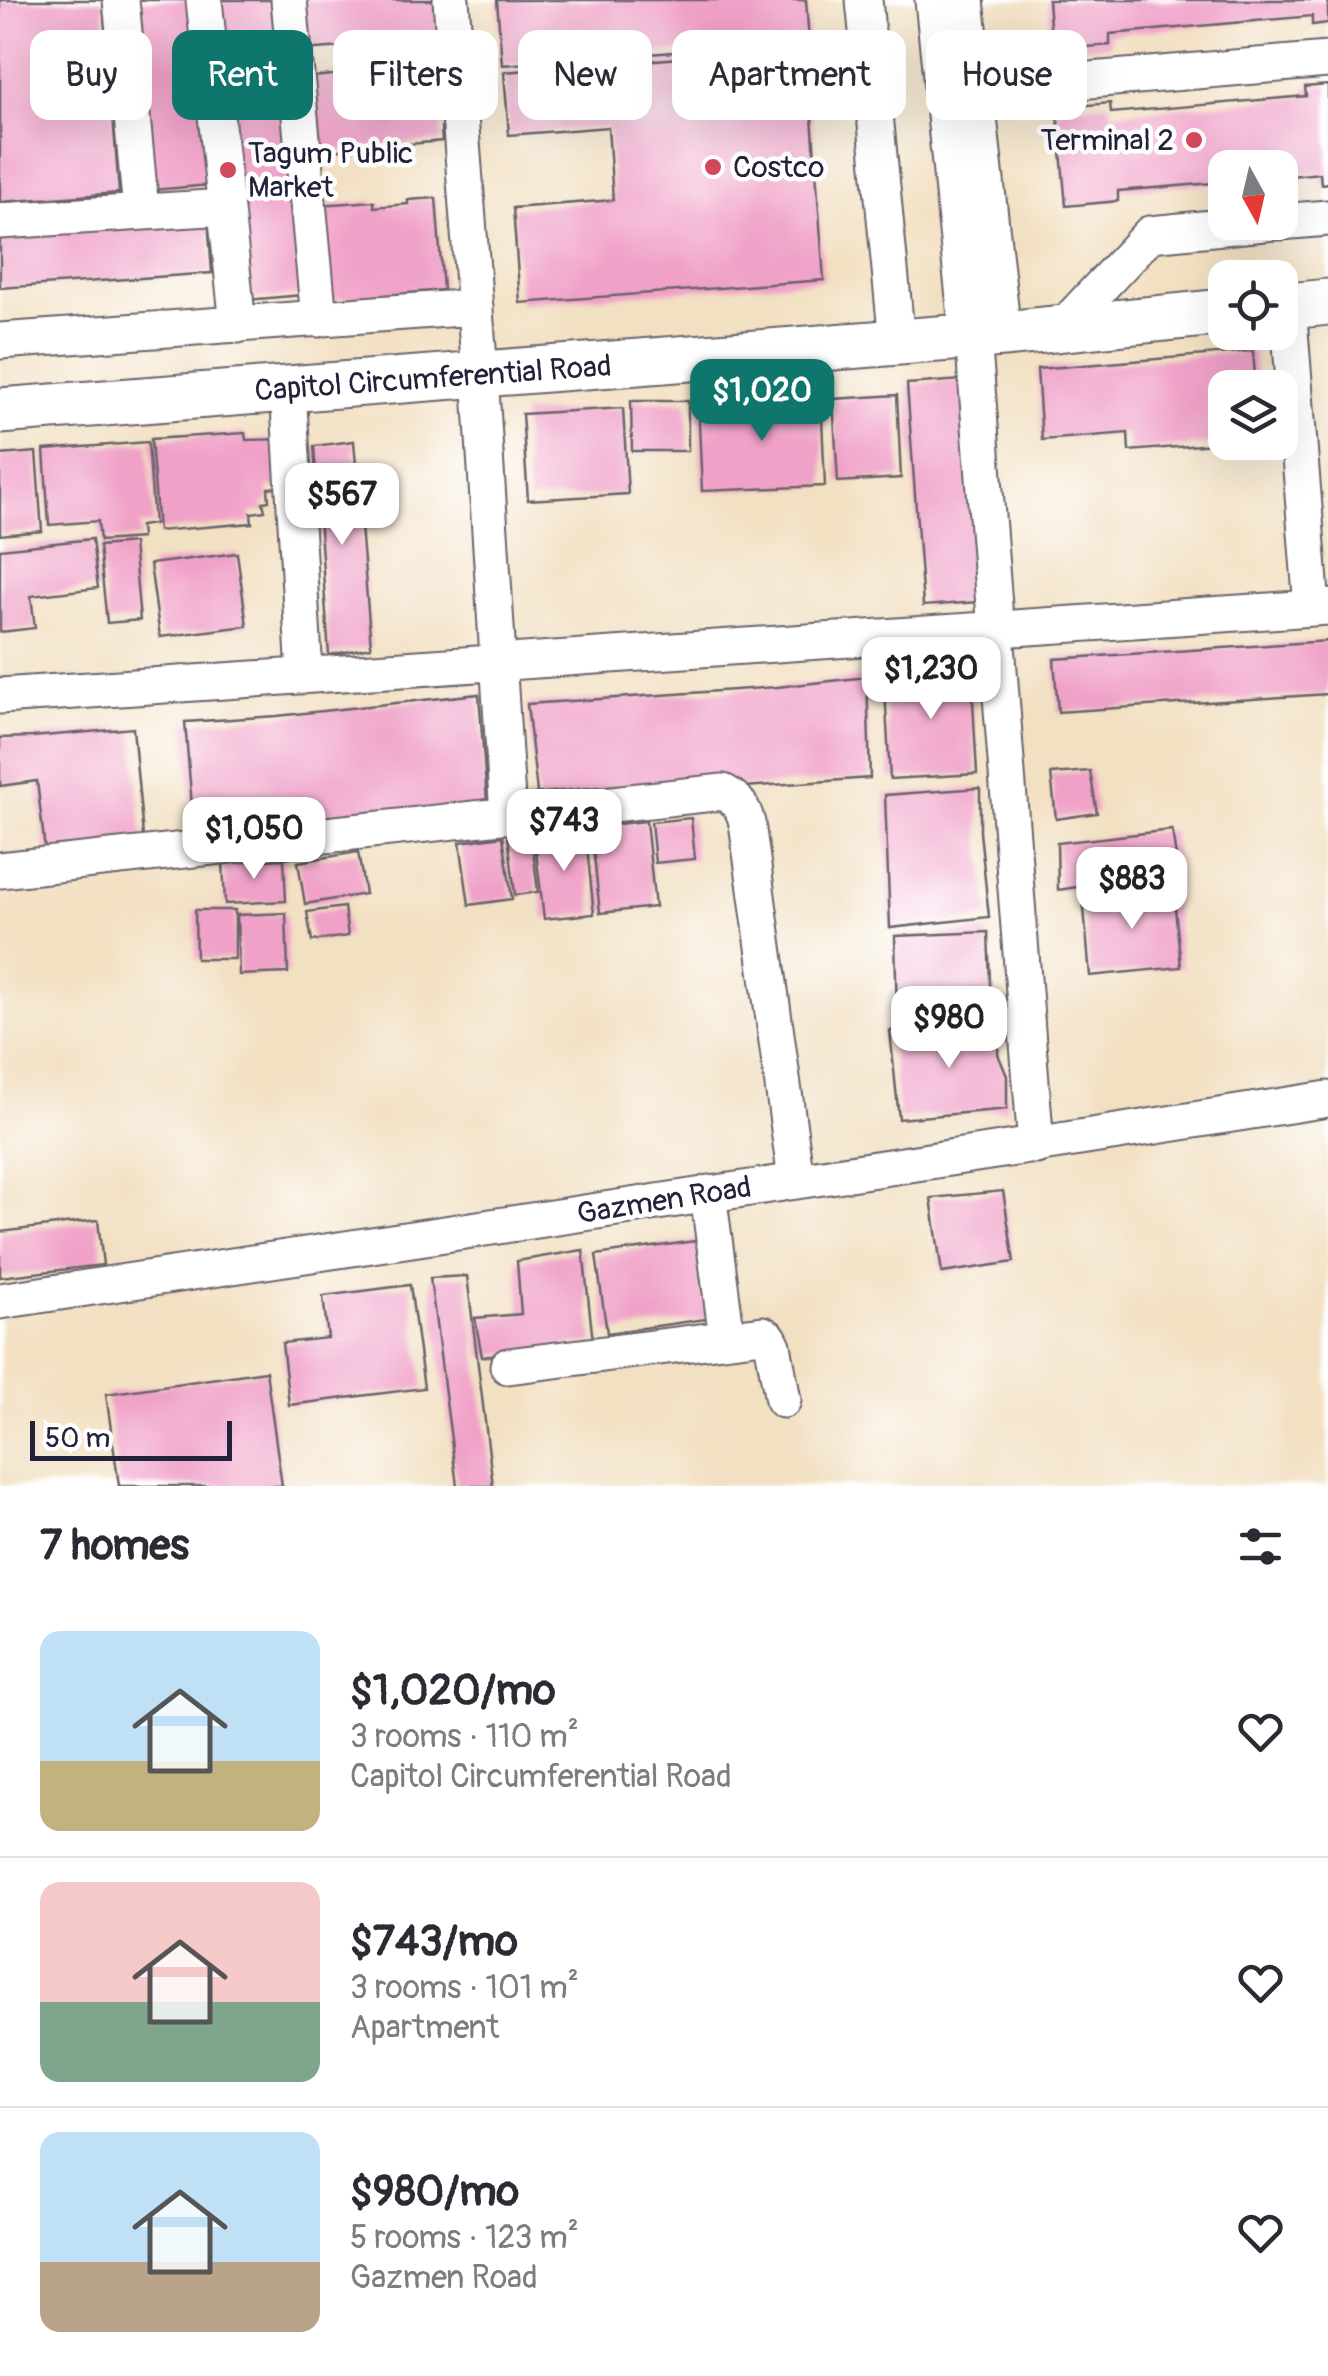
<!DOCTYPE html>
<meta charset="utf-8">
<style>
body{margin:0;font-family:Pangolin,sans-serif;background:#f7f7f7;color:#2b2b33;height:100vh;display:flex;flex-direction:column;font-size:38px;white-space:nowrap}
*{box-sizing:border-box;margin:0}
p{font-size:32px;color:#7c7c81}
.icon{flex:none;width:55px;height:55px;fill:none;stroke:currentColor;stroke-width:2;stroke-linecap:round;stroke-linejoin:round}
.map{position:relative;height:1486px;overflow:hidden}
.panel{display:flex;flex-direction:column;background:#fff;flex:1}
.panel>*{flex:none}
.guide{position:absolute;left:30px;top:30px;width:1270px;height:90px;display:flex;gap:20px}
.needle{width:65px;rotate:172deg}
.fabs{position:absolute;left:1208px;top:150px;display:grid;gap:20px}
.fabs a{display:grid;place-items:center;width:90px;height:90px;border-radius:20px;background:#fff;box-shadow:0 10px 40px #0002;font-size:50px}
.scale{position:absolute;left:30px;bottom:25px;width:202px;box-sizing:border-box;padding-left:10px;border:5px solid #22223b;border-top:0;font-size:28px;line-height:35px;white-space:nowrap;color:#22223b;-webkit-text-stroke:8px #fff;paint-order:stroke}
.price{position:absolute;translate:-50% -85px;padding:0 22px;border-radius:20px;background:#fff;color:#222;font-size:32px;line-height:65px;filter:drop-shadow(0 2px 5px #0008)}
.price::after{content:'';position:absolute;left:50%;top:60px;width:30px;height:22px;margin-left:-15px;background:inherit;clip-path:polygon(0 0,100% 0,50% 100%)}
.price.active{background:#0f766e;color:#fff}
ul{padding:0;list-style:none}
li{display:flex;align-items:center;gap:30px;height:250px;padding:0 40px}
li+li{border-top:2px solid #e1e1e2}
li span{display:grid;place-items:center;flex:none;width:280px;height:200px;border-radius:20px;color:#555}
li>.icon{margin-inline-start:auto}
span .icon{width:120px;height:120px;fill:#fffc;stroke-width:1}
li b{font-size:42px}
h2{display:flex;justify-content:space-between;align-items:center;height:120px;padding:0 40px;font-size:42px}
.chip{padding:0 35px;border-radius:20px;background:#fff;box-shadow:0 10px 40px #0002;font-size:35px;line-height:90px}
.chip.active{background:#0f766e;color:#fff}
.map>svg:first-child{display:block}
.building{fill:#f0a1c8}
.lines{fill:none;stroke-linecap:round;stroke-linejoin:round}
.minor-casing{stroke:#6b646a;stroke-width:39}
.major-casing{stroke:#6b646a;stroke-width:49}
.minor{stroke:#fff;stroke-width:35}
.major{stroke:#fff;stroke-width:45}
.poi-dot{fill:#d1495b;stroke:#fff;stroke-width:4}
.labels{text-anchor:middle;stroke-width:9;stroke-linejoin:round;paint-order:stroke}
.poi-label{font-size:30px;fill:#22223b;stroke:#fff;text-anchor:start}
.street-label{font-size:30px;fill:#22223b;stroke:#fff}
</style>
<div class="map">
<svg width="1328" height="1486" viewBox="0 0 1328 1486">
<rect width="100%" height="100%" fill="#fff"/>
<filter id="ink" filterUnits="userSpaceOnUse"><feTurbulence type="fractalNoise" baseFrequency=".01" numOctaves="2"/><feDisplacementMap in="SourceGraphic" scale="20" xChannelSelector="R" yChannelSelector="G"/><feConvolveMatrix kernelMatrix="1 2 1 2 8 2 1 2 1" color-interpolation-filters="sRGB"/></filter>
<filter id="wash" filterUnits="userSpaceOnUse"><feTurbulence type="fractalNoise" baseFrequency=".0048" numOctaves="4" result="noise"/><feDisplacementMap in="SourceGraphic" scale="40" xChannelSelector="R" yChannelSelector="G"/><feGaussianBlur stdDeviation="2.25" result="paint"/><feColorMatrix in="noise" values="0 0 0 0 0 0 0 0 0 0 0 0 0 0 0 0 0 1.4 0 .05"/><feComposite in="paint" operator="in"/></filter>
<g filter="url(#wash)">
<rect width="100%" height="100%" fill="#f2e0c2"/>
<g id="blocks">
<path class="building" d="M0 0H103L105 28 118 27 123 101 112 102 119 193 0 202Z
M137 0H194L209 185 153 190Z
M220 0H276L302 295 247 300Z
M298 0H439L442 40 302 50Z
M497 0H806L809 42 502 65Z
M1048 0H1328V23L1312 25V16L1110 34V45L1052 50Z
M807 48 824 280 520 303 513 208 613 200 608 127 509 135 504 72Z
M445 64 451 126 441 127 442 141 309 153 302 78Z
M1328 85V183L1321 184 1320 173 1280 177V168H1225V182L1118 191V201L1066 206 1057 108 1110 103 1111 113 1306 96 1305 87Z
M436 198 443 290 328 300 320 205 374 201V207L408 204V200Z
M208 218 212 273 0 288V233Z
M1253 351 1256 388H1225V443L1129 451 1128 433 1042 440 1037 369Z
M962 380 978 602 923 606 907 384Z
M897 395 901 478 838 482 833 399Z
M821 396 825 486 702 491 698 402Z
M631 401H688V451H632Z
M623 408 628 494 528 500 522 414Z
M245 433 246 440 285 439 288 486 268 488 269 501 263 502 265 511 251 513 252 523 158 531 151 439Z
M354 441 371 647 329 655 314 446Z
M148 442 154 524 140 526 141 538 100 541 98 521 49 525 44 450Z
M36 452 42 531 0 535V455Z
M92 539 98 588 31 596 35 628 0 632V549Z
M133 543 140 620 107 623 99 546Z
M237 553 247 626 160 637 150 564Z
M1328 641V694L1058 712 1054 659Z
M971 665 977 774 890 779 884 671Z
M867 677 870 778 704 790 539 810 527 704 777 687Z
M479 694 488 815 195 843 185 722 277 716Z
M133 728 144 847 46 858 37 781 0 786V738L32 737Z
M1090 771 1097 813 1056 819 1051 774Z
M980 788V832L989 917 890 928 885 795Z
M691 818 695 859 655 863 651 822Z
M646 821 655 907 600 913 591 827Z
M585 829 594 914 544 919 534 834Z
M1172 830 1178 871 1058 890 1057 843Z
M531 833 538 892 515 895 508 836Z
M503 836 512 899 469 905 460 842Z
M358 852 365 894 305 904 298 862Z
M284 859 286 901 225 904 223 862Z
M1173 888 1181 967 1090 976 1083 897Z
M344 907 348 936 312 941 307 912Z
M195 910H235V959H196Z
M286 913 288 973 239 975 237 915Z
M988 932 991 1008 897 1018 895 936Z
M1000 1023 998 1054 1007 1076V1109L899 1119 890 1031Z
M1003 1191 1014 1262 942 1273 931 1198Z
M98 1220 103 1265 0 1277V1232Z
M702 1240 713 1318 607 1333 596 1255Z
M583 1250 593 1342 482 1357 475 1318 521 1314 517 1261Z
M467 1276 493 1486H457L430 1278Z
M410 1285 424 1388 289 1405 282 1343 328 1338 323 1296Z
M266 1371 282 1486H119L106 1394Z"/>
</g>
</g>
<g filter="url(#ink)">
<use href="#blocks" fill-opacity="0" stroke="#6b646a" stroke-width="2.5"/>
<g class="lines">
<defs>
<path id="minor" d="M121 0 141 211
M204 0 238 325
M289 0 319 319
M451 0 480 374 508 816
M864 0 897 342
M966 0 1003 334
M947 92 1328 60
M0 221 225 207
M1280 222 1328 218
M1288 306 1312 608
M1061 329 1150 234 1275 222
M973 336 1036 1146
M0 341 475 307
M288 389 305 675
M0 696 1328 607
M0 870 723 792C738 800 743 807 747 823L796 1180
M708 1193 727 1338
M0 1301C443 1233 886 1170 1328 1099
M508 1366 763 1334 769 1338 773 1346 783 1400"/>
<path id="major" d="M938 0 973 336
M1280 307 1328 302
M0 411 1003 334 1225 312"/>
</defs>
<use href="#minor" class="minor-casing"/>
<use href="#major" class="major-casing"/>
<use href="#minor" class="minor"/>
<use href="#major" class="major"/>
</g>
</g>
<g class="poi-dot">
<circle cx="1194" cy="140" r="10"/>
<circle cx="713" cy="167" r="10"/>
<circle cx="228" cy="170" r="10"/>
</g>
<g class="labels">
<g class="poi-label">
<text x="1174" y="150" text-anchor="end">Terminal 2</text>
<text x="248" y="163">Tagum Public<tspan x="248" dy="34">Market</tspan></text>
<text x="733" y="177">Costco</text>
</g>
<g class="street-label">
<text transform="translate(433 378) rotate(-4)" y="10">Capitol Circumferential Road</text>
<text transform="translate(664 1200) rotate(-9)" y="10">Gazmen Road</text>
</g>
</g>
</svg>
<div class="fabs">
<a><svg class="needle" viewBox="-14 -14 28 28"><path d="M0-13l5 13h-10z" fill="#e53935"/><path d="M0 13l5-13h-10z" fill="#7c7c81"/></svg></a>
<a><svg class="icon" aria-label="locate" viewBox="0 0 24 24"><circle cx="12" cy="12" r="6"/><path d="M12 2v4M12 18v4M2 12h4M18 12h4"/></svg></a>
<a><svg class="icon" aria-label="layers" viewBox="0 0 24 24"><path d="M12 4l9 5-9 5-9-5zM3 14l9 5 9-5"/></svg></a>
</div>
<div class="scale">50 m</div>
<b class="price active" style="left:762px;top:444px">$1,020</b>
<b class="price" style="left:342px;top:548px">$567</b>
<b class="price" style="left:931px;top:722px">$1,230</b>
<b class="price" style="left:564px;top:874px">$743</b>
<b class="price" style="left:254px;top:882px">$1,050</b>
<b class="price" style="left:1132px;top:932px">$883</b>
<b class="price" style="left:949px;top:1071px">$980</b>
<div class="guide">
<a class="chip">Buy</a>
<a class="chip active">Rent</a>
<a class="chip">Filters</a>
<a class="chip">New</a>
<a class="chip">Apartment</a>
<a class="chip">House</a>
</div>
</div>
<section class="panel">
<h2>7 homes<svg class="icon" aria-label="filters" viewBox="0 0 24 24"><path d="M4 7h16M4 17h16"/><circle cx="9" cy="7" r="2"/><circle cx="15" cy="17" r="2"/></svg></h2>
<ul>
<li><span style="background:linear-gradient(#bfe0f5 65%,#c2b280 0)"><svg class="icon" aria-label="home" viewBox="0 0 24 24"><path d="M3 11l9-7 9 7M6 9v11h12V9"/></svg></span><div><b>$1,020/mo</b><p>3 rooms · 110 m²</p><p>Capitol Circumferential Road</p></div><svg class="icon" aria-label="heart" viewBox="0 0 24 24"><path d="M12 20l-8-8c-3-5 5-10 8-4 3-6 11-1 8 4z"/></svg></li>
<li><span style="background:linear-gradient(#f6c9c9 60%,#7fa58c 0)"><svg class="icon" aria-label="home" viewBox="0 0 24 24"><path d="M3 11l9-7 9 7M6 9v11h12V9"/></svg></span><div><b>$743/mo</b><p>3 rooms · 101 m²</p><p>Apartment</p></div><svg class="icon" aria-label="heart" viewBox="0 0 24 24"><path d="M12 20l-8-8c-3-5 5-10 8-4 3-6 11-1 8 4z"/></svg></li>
<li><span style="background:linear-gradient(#bfe0f5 65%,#b9a48a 0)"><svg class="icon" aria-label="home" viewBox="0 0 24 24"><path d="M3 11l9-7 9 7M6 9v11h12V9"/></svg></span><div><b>$980/mo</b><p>5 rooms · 123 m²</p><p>Gazmen Road</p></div><svg class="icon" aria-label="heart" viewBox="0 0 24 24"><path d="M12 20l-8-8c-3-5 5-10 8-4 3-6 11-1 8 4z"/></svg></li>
</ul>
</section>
